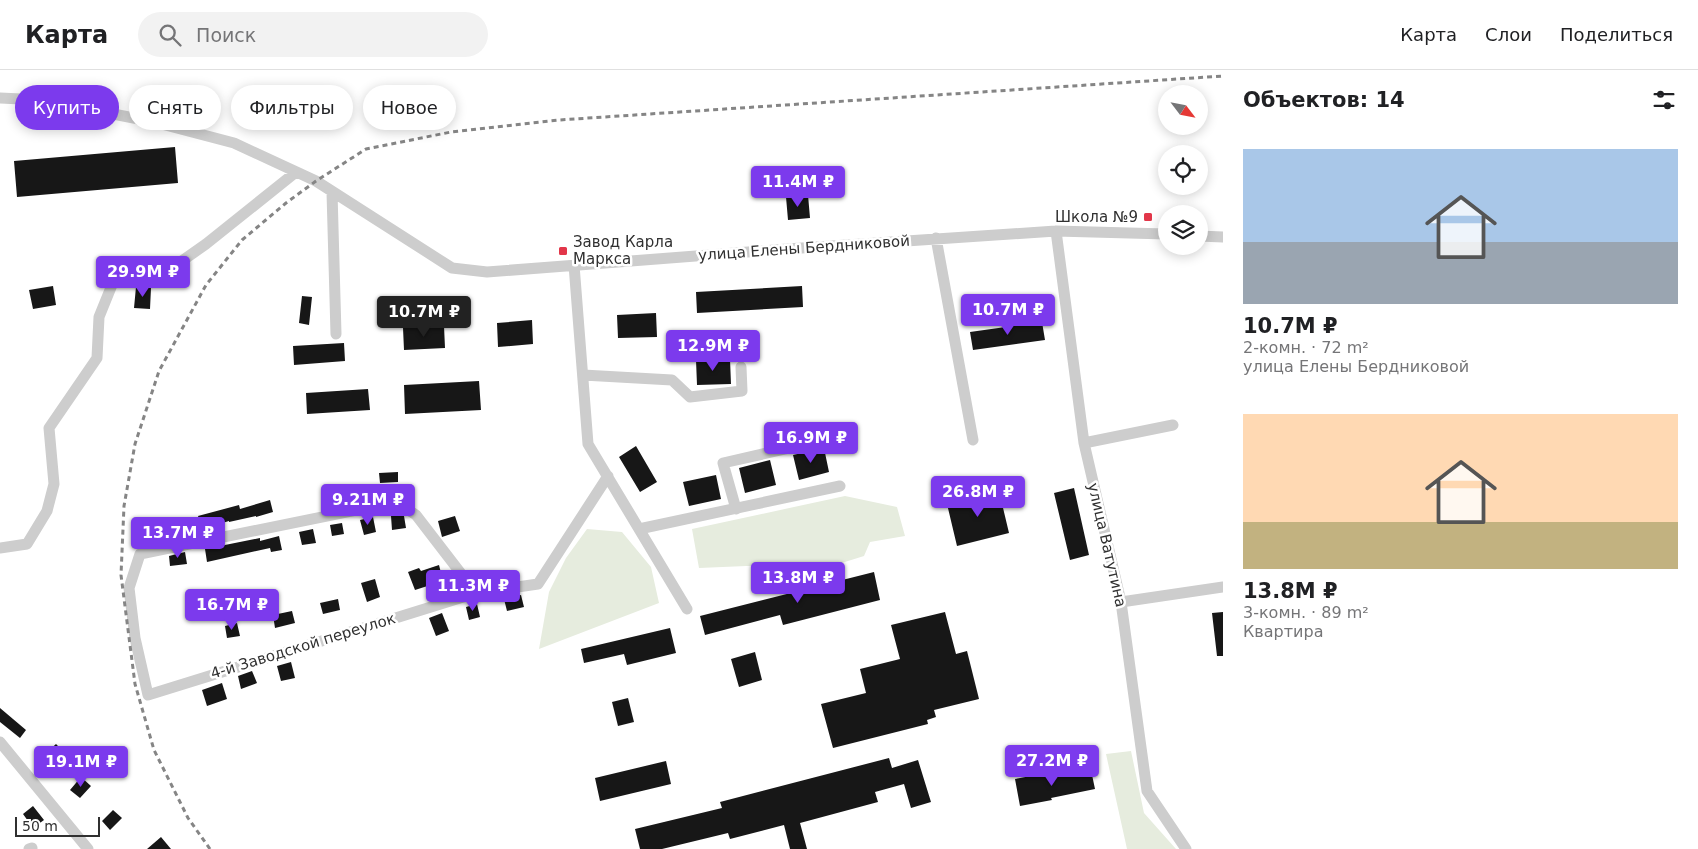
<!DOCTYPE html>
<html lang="ru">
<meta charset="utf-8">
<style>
body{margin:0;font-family:"DejaVu Sans",sans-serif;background:#f2f2f2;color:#202124;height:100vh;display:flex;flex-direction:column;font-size:19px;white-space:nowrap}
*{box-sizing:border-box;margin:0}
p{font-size:16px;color:#757577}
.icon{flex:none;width:28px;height:28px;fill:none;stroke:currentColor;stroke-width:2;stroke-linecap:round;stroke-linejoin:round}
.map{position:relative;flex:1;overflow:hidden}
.sheet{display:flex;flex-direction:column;background:#fff;width:475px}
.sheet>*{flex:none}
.guide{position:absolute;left:15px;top:15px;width:475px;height:45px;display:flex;gap:10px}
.needle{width:32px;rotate:122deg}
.buttons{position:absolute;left:1158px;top:15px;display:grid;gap:10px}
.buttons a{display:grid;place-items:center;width:50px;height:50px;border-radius:50%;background:#fff;box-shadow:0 2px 12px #0003;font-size:25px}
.scale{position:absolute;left:15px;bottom:12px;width:85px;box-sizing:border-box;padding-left:5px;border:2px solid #303030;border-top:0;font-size:14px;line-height:18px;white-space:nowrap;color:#303030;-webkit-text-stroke:4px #fff;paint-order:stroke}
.price{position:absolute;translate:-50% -42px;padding:0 11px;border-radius:5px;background:#7c3aed;color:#fff;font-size:16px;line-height:32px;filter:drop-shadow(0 1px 2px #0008)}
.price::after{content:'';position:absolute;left:50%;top:30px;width:15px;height:11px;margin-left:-8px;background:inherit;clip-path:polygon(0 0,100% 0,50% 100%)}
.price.active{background:#222;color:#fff}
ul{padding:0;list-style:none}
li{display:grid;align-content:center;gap:10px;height:265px;padding:0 20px}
li span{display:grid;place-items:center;height:155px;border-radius:0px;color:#555}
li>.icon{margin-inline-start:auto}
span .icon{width:90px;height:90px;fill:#fffc;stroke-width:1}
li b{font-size:21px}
h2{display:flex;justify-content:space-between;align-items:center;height:60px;padding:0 20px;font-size:21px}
.chip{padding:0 18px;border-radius:22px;background:#fff;box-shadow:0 2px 12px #0003;font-size:18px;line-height:45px}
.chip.active{background:#7c3aed;color:#fff}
header{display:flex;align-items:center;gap:30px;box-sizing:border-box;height:70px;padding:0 25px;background:#fff;border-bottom:1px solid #e0e0e0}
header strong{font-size:24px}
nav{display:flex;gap:28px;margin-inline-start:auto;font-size:18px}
.search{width:350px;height:45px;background:#f2f2f2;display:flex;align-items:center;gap:12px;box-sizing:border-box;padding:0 18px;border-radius:28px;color:#757577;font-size:19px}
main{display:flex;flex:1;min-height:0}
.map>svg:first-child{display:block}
.green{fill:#e6ecde}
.building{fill:#171717}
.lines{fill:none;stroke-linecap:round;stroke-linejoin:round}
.minor{stroke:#cdcdcd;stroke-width:11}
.rail{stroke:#858585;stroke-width:3;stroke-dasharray:5 4;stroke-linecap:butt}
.poi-dot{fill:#e23649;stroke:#fff;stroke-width:2}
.labels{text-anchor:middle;stroke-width:5;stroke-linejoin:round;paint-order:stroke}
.poi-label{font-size:15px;fill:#303030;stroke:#fff;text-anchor:end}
.street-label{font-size:15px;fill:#303030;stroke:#fff}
</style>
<header>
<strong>Карта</strong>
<div class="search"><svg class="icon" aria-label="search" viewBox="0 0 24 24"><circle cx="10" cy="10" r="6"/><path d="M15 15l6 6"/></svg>Поиск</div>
<nav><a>Карта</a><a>Слои</a><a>Поделиться</a></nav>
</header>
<main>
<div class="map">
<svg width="1223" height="779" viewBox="0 0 1223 779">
<rect width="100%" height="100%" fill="#fff"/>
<path class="green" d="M845 426 897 437 905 466 870 472 864 486 781 512 770 495 699 498 692 459Z
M587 459 622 462 651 497 659 533 539 579 549 522 566 488Z
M1131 681 1144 743 1176 779H1127L1106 684Z"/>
<path class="building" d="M175 77 178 113 17 127 14 91Z
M808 125 810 148 788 150 786 127Z
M53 216 56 235 33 239 29 220Z
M802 216 803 237 697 243 696 222Z
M136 217 151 218 150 239 134 238Z
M302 226 312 227 309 255 299 253Z
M656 243 657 267 618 268 617 245Z
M532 250 533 274 498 277 497 253Z
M1042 252 1045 270 973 280 970 262Z
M444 256 445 278 404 280 403 258Z
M344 273 345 291 294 295 293 276Z
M730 289 731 314 697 315 696 290Z
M479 311 481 340 405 344 404 315Z
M368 319 370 340 307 344 306 323Z
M636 376 657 412 640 422 619 387Z
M824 378 829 402 799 410 793 385Z
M770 390 776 415 745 423 739 398Z
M398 402V412L380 413 379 403Z
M716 405 721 429 689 436 683 412Z
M358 415 361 429 341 433 338 419Z
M1074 418 1089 485 1070 490 1054 423Z
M999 421 1009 463 957 476 947 434Z
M270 430 273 442 256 447V446L229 452V451L202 459 198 446 239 435 240 439Z
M401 444 404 446 406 458 392 460 391 446Z
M455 446 460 461 442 467 438 451Z
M373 447 376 462 364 465 360 450Z
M180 448 183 460 169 463 167 450Z
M342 453 344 464 332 466 330 455Z
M313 459 316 473 302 475 299 462Z
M279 466 282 480 271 482 270 478 207 492 205 479 260 468V471Z
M185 482 187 494 170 496 169 486Z
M439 495 443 511 415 520 408 502 419 498 421 501Z
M874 502 880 530 783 555 780 545 705 565 700 546Z
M375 509 380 527 367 532 361 513Z
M521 525 524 537 507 541 504 529Z
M338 529 340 540 323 544 320 533Z
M477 534 480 547 469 550 466 537Z
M292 541 295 553 275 558 273 545Z
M945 542 956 584 967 581 979 629 934 640 936 647 927 650 928 654 833 678 821 634 866 623 860 599 900 589 891 555Z
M1223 542V586H1217L1212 543Z
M442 543 449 561 436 566 429 548Z
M237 553 240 566 227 568 225 556Z
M670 558 676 583 627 595 624 584 584 593 581 579Z
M755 582 762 610 739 617 731 589Z
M291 592 295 608 281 611 277 596Z
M252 601 257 613 241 619 238 606Z
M222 613 227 629 207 636 202 620Z
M628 628 634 652 618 656 612 632Z
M0 638 26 660 20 668 0 652Z
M56 674 65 683 50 697 41 688Z
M889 688 892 698 918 690 931 732 911 738 904 714 875 722 878 732 800 753 807 779H790L784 755 730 769 728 763 662 779H640L635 759 722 738 720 732Z
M666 691 671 714 600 731 595 708Z
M1091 700 1095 719 1051 728 1052 730 1020 736 1015 709 1047 703 1048 708Z
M81 707 91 716 80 728 70 720Z
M33 736 44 750 33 758 23 744Z
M113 740 122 748 110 760 102 751Z
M161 767 171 779H147Z"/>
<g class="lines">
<path class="minor" d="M0 28 42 30 154 52 234 73 316 111 452 198 487 202 787 179 1056 161 1166 164
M332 122 336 264
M1056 161 1084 373 1121 532 1147 721 1186 779
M1199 166 1223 167
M936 168 973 370
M574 195 588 374 687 539
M583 305 672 310 690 327 742 321 741 297
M1084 373 1173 355
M736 439 723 393 825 370
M639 459 840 416
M0 478 27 474 47 441 54 414 49 358 97 288 99 247 114 210 179 193 206 174 296 102
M476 523 416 445 396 432 140 484 129 518 135 568 148 625 476 523 538 514 608 406
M1121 532 1223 517
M0 672 88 779
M29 779 32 778"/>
<path class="rail" d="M210 779 188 748 154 680 135 614 121 505 124 436 135 374 159 301 206 215 242 170 286 133 316 111 366 79 451 62 559 50 1223 6"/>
</g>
<g class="poi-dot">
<rect x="1143" y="142" width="10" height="10" rx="2.5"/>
<rect x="558" y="176" width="10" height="10" rx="2.5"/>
</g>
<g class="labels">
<g class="poi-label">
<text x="1138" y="152">Школа №9</text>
<text x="573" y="177" text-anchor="start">Завод Карла<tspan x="573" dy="17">Маркса</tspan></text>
</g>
<g class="street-label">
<text transform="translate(804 178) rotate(-4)" y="5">улица Елены Бердниковой</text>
<text transform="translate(1107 475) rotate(77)" y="5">улица Ватутина</text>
<text transform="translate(303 576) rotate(-17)" y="5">4-й Заводской переулок</text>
</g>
</g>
</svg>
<div class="buttons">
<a><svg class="needle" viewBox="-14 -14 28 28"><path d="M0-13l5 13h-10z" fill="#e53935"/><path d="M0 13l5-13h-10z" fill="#757577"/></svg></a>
<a><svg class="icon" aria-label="locate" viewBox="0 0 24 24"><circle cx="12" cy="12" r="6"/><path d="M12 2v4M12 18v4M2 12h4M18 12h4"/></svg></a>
<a><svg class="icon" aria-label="layers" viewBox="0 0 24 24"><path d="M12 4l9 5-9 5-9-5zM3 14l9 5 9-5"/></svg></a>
</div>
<div class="scale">50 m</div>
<b class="price" style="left:798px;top:138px">11.4M ₽</b>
<b class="price" style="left:143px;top:228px">29.9M ₽</b>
<b class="price" style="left:1008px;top:266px">10.7M ₽</b>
<b class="price active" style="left:424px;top:268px">10.7M ₽</b>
<b class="price" style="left:713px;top:302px">12.9M ₽</b>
<b class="price" style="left:811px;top:394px">16.9M ₽</b>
<b class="price" style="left:978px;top:448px">26.8M ₽</b>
<b class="price" style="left:368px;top:456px">9.21M ₽</b>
<b class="price" style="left:178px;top:489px">13.7M ₽</b>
<b class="price" style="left:798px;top:534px">13.8M ₽</b>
<b class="price" style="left:473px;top:542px">11.3M ₽</b>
<b class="price" style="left:232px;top:561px">16.7M ₽</b>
<b class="price" style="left:1052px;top:717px">27.2M ₽</b>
<b class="price" style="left:81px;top:718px">19.1M ₽</b>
<div class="guide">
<a class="chip active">Купить</a>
<a class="chip">Снять</a>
<a class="chip">Фильтры</a>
<a class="chip">Новое</a>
</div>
</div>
<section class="sheet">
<h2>Объектов: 14<svg class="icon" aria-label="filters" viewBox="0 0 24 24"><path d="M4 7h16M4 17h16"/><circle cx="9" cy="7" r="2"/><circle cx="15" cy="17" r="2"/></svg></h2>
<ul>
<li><span style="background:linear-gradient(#a9c7e8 60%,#9aa5b1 0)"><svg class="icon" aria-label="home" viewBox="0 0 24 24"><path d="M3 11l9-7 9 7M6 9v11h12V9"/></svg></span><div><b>10.7M ₽</b><p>2-комн. · 72 m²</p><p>улица Елены Бердниковой</p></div></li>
<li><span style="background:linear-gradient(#ffd9b3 70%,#c2b280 0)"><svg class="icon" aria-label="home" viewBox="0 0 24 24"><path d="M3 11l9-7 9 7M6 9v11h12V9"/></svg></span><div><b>13.8M ₽</b><p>3-комн. · 89 m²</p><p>Квартира</p></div></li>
</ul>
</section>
</main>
